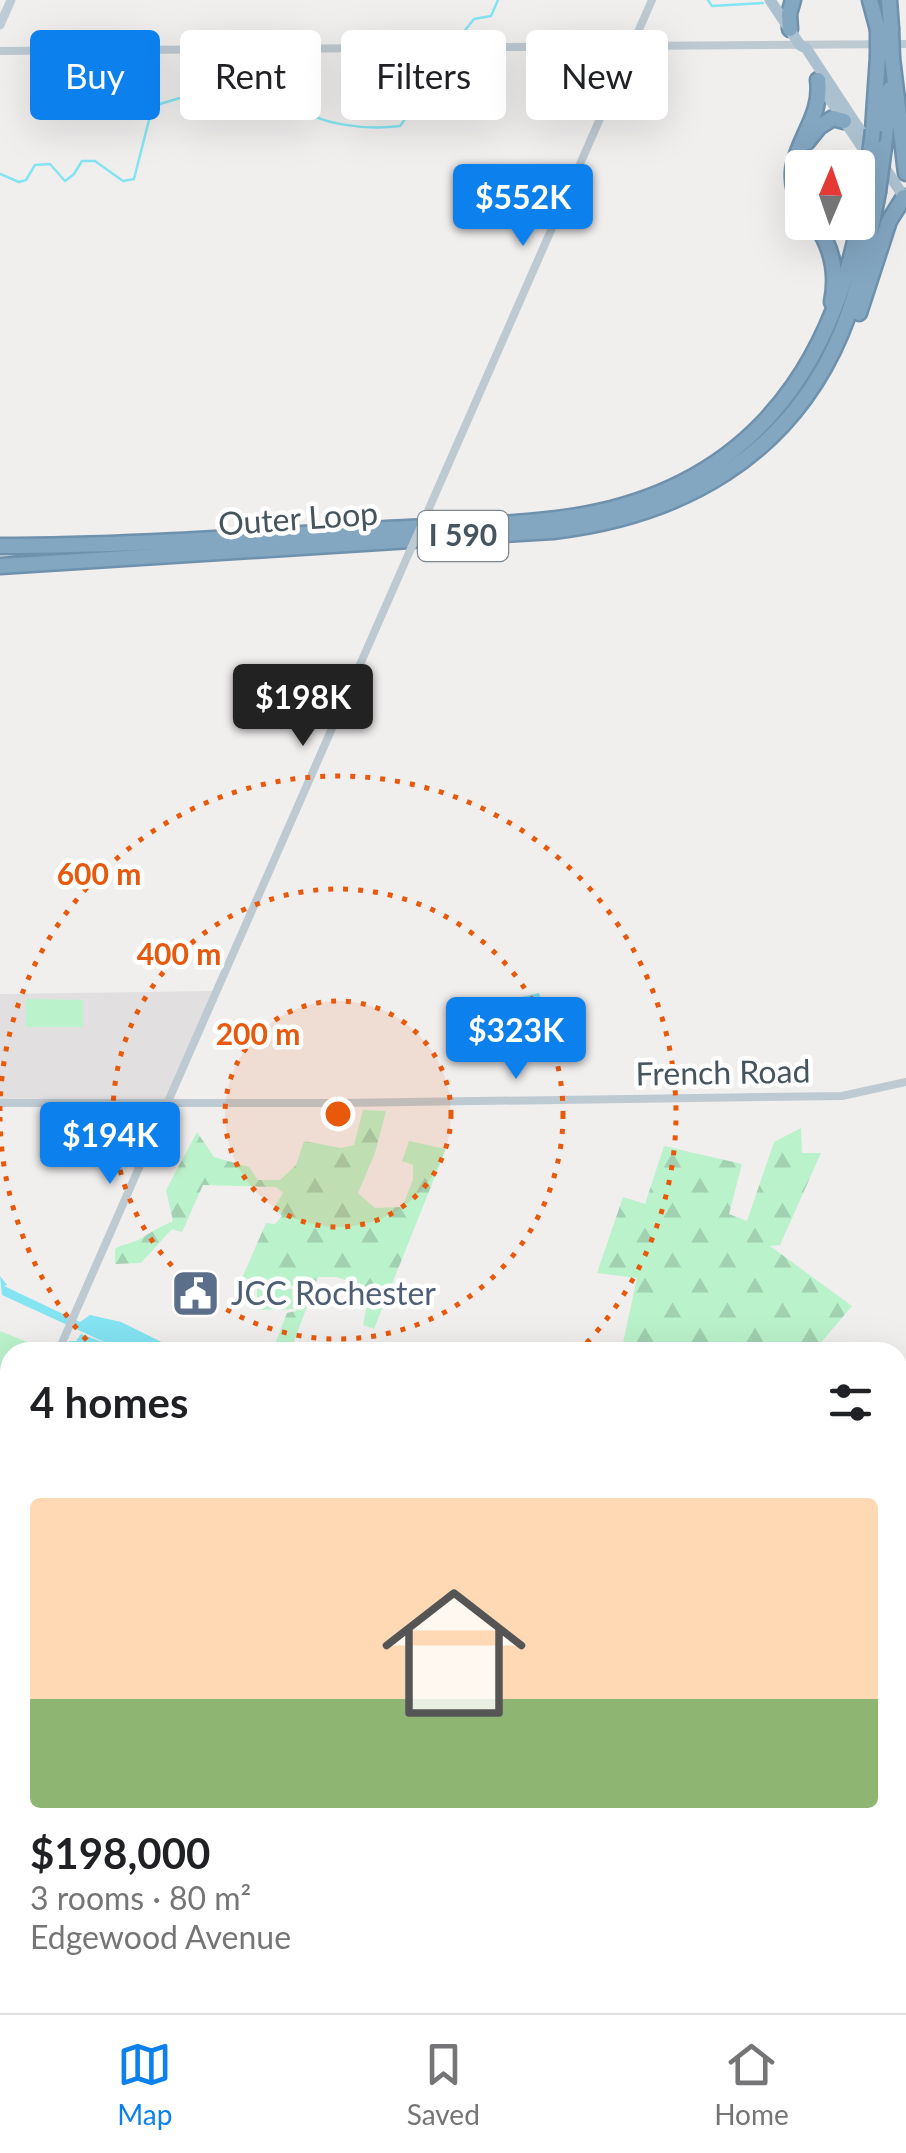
<!DOCTYPE html>
<meta charset="utf-8">
<style>
body{margin:0;font-family:Lato,sans-serif;background:#f6f6f6;color:#202124;height:100vh;display:flex;flex-direction:column;font-size:38px;white-space:nowrap}
*{box-sizing:border-box;margin:0}
p{font-size:32px;color:#757577}
.icon{flex:none;width:55px;height:55px;fill:none;stroke:currentColor;stroke-width:2;stroke-linecap:round;stroke-linejoin:round}
.map{position:relative;flex:1;overflow:hidden}
.drawer{position:absolute;left:0px;top:1342px;width:908px;height:672px;display:flex;flex-direction:column;background:#fff;border-radius:30px 30px 0 0;box-shadow:0 10px 40px #0002}
.drawer>*{flex:none}
.banner{position:absolute;left:30px;top:30px;width:848px;height:90px;display:flex;gap:20px}
.needle{width:65px;rotate:2deg}
.controls{position:absolute;left:785px;top:150px;display:grid;gap:20px}
.controls a{display:grid;place-items:center;width:90px;height:90px;border-radius:10px;background:#fff;box-shadow:0 10px 40px #0002;font-size:50px}
.price{position:absolute;translate:-50% -85px;padding:0 22px;border-radius:10px;background:#0c81ed;color:#fff;font-size:32px;line-height:65px;filter:drop-shadow(0 2px 5px #0008)}
.price::after{content:'';position:absolute;left:50%;top:60px;width:30px;height:22px;margin-left:-15px;background:inherit;clip-path:polygon(0 0,100% 0,50% 100%)}
.price.selected{background:#222;color:#fff}
ul{padding:0;list-style:none}
li{display:grid;align-content:center;gap:20px;height:530px;padding:0 30px}
li span{display:grid;place-items:center;height:310px;border-radius:10px;color:#555}
li>.icon{margin-inline-start:auto}
span .icon{width:180px;height:180px;fill:#fffc;stroke-width:1}
li b{font-size:42px}
h2{display:flex;justify-content:space-between;align-items:center;height:120px;padding:0 30px;font-size:42px}
.pill{padding:0 35px;border-radius:10px;background:#fff;box-shadow:0 10px 40px #0002;font-size:35px;line-height:90px}
.pill.selected{background:#0c81ed;color:#fff}
.dock{display:flex;justify-content:space-around;align-items:center;height:140px;border-top:2px solid #e0e0e0;background:#fff;font-size:28px;color:#757577}
.dock a{display:grid;justify-items:center;gap:5px}
.dock .selected{color:#0c81ed}
.map>svg:first-child{display:block}
.education{fill:#e2dfe1}
.green{fill:#baf2cb}
.forest{fill:url(#forest-firs)}
.water{fill:#84e4f2}
.lines{fill:none;stroke-linecap:round;stroke-linejoin:round}
.stream{stroke:#84e4f2;stroke-width:2.5}
.motorway-casing{stroke:#6e91ad;stroke-width:19}
.tertiary{stroke:#becad2;stroke-width:8}
.secondary{stroke:#beccd7;stroke-width:9}
.primary{stroke:#acc1cf;stroke-width:11}
.motorway{stroke:#83a6c1;stroke-width:14}
.rail{stroke:#b0b4b9;stroke-width:2.5}
.motorway-bridge-casing{stroke:#6e91ad;stroke-width:19;stroke-linecap:butt}
.tertiary-bridge{stroke:#becad2;stroke-width:8}
.motorway-bridge{stroke:#83a6c1;stroke-width:14}
.ring{fill:none;stroke:#e8590c;stroke-width:5;stroke-dasharray:5 10}
.labels{text-anchor:middle;stroke-width:9;stroke-linejoin:round;paint-order:stroke}
.shield{fill:#fff;stroke:#7d878e;stroke-width:2.5}
.shield-label{font-size:30px;font-weight:bold;fill:#45545d}
.street-label{font-size:32px;fill:#45545d;stroke:#fff}
.service-label{font-size:32px;fill:#4e5e75;stroke:#fff;text-anchor:start}
.centre{fill:#e8590c;stroke:#fff;stroke-width:5}
.ring-label{font-size:30px;text-anchor:middle;font-weight:bold;fill:#e8590c;stroke:#fff;stroke-width:9;stroke-linejoin:round;paint-order:stroke}
</style>
<div class="map">
<svg width="906" height="2013" viewBox="0 0 906 2013">
<defs>
<pattern id="forest-firs" width="22" height="20" patternUnits="userSpaceOnUse" patternTransform="scale(2.5)"><rect width="22" height="20" fill="#baf2cb"/><path d="M5 1l3.5 6h-7zM16 11l3.5 6h-7z" fill="#a1d1b1"/></pattern>
</defs>
<rect width="100%" height="100%" fill="#f1eeee"/>
<path class="education" d="M214 991 165 1099 0 1100V994Z"/>
<path class="green" d="M26 999 83 1000V1027H26Z
M292 1289 293 1309 257 1310V1289Z
M447 2005H689L691 2013H444Z"/>
<path class="forest" d="M363 1110 386 1111 375 1153 358 1193 375 1208 402 1207 413 1180V1165L402 1161 409 1141 446 1149 374 1329 363 1325 370 1290 337 1277H318L290 1352H272L287 1313 296 1311 295 1286 242 1278 266 1223 275 1224 282 1216 274 1208 283 1193 276 1187 203 1185 182 1232 172 1229 141 1263 115 1264V1249C124 1243 132 1244 140 1239 151 1232 161 1226 173 1221L166 1190 197 1132 214 1157 249 1167 258 1180H280L296 1165 304 1141 341 1148 354 1145Z
M801 1128 802 1153H821L780 1245 770 1246 852 1306 813 1352H621L637 1278 597 1273 623 1197 645 1204 664 1146 742 1164 729 1214 747 1221 774 1142Z
M0 1331 47 1350 10 1352V1382L0 1377Z
M30 2005H283V2012L297 2013H24Z"/>
<path class="water" d="M539 993 541 999 532 1012 541 1025 533 1034 515 1019 514 1010 521 997Z
M0 1276 7 1285 4 1286 80 1322 90 1315 121 1322 182 1352H73L65 1350 69 1341H76L81 1334 111 1345 2 1295Z
M906 1410V1551H898V1420Z"/>
<g class="lines">
<path class="stream" d="M708 0 712 6 763 3
M458 39 474 19 491 16 498 0
M234 82 262 71 274 74C280 82 285 93 292 101 313 126 369 130 400 126L410 112 422 108 435 92 438 76 453 53
M0 174 19 182 26 180 35 165 50 164 65 181 74 174 82 161H95L123 181 134 179 149 120 160 104 220 86
M700 2013 709 2005"/>
<defs>
<path id="motorway" d="M870 0 878 30
M889 0 891 28
M790 29 789 14 793 0
M892 58 906 173
M873 130 878 57
M807 142 819 127 833 118 844 121
M884 147 890 89
M802 207C772 157 825 128 818 80
M814 222C832 246 838 272 832 302
M859 313 889 221 904 197
M0 546C124 546 247 537 371 530 441 525 530 527 598 512 778 472 849 332 869 162
M0 566 553 531C681 516 789 457 841 333 860 288 869 240 878 192"/>
</defs>
<use href="#motorway" class="motorway-casing"/>
<path class="tertiary" d="M0 51 906 44
M427 513 652 0
M0 1103H337L842 1096 906 1082
M58 1352 409 553
M0 1478 10 1456"/>
<path class="secondary" d="M0 25 11 0"/>
<path class="primary" d="M770 0 800 45 806 48 906 200
M819 83 870 159
M0 1845 10 1846
M898 1870 906 1871"/>
<use href="#motorway" class="motorway"/>
<path class="rail" d="M0 1442 10 1445
M898 1683 906 1685"/>
<defs>
<path id="motorway-bridge" d="M891 28 892 58
M878 30V57
M869 162 873 130
M878 192 884 147"/>
</defs>
<use href="#motorway-bridge" class="motorway-bridge-casing"/>
<path class="tertiary-bridge" d="M409 553 427 513"/>
<use href="#motorway-bridge" class="motorway-bridge"/>
</g>
<circle cx="338" cy="1114" r="113" fill="#e8590c" fill-opacity=".12"/>
<g class="ring">
<circle cx="338" cy="1114" r="113"/>
<circle cx="338" cy="1114" r="225"/>
<path d="M97 1351A338 338 0 0 1 0 1117M0 1111A338 338 0 1 1 579 1351"/>
</g>
<defs>
<symbol id="civic-square" viewBox="-11 -11 22 22"><rect x="-9" y="-9" width="18" height="18" rx="4" fill="#5c6f8a" stroke="#fff"/><path d="M-.6-6.5H3V-4.5H.6V-3L4-1V1h2V6H-6V1h2V-1L-.6-3ZM-1.2 2.5V6h2.4V2.5Z" fill="#fff"/></symbol>
</defs>
<g fill-rule="evenodd">
<use href="#civic-square" x="168" y="1266" width="55" height="55"/>
</g>
<g class="labels">
<rect class="shield" x="418" y="511" width="90" height="50" rx="8"/>
<g class="shield-label">
<text x="463" y="546">I 590</text>
</g>
<g class="street-label">
<text transform="translate(298 519) rotate(-4)" y="11">Outer Loop</text>
<text transform="translate(723 1073) rotate(-1)" y="11">French Road</text>
</g>
<g class="service-label">
<text x="231" y="1305">JCC Rochester</text>
</g>
</g>
<circle cx="338" cy="1114" r="15" class="centre"/>
<g class="ring-label">
<text x="99" y="885">600 m</text>
<text x="179" y="965">400 m</text>
<text x="258" y="1045">200 m</text>
</g>
</svg>
<div class="controls">
<a><svg class="needle" viewBox="-14 -14 28 28"><path d="M0-13l5 13h-10z" fill="#e53935"/><path d="M0 13l5-13h-10z" fill="#757577"/></svg></a>
</div>
<b class="price" style="left:523px;top:249px">$552K</b>
<b class="price selected" style="left:303px;top:749px">$198K</b>
<b class="price" style="left:516px;top:1082px">$323K</b>
<b class="price" style="left:110px;top:1187px">$194K</b>
<div class="banner">
<a class="pill selected">Buy</a>
<a class="pill">Rent</a>
<a class="pill">Filters</a>
<a class="pill">New</a>
</div>
<section class="drawer">
<h2>4 homes<svg class="icon" aria-label="filters" viewBox="0 0 24 24"><path d="M4 7h16M4 17h16"/><circle cx="9" cy="7" r="2"/><circle cx="15" cy="17" r="2"/></svg></h2>
<ul>
<li><span style="background:linear-gradient(#ffd9b3 65%,#8fb573 0)"><svg class="icon" aria-label="home" viewBox="0 0 24 24"><path d="M3 11l9-7 9 7M6 9v11h12V9"/></svg></span><div><b>$198,000</b><p>3 rooms · 80 m²</p><p>Edgewood Avenue</p></div></li>
</ul>
</section>
</div>
<nav class="dock">
<a class="selected"><svg class="icon" aria-label="map" viewBox="0 0 24 24"><path d="M3 6l6-2 6 2 6-2v14l-6 2-6-2-6 2zM9 4v14M15 6v14"/></svg>Map</a>
<a><svg class="icon" aria-label="saved" viewBox="0 0 24 24"><path d="M7 4h10v16l-5-4-5 4z"/></svg>Saved</a>
<a><svg class="icon" aria-label="home" viewBox="0 0 24 24"><path d="M3 11l9-7 9 7M6 9v11h12V9"/></svg>Home</a>
</nav>
